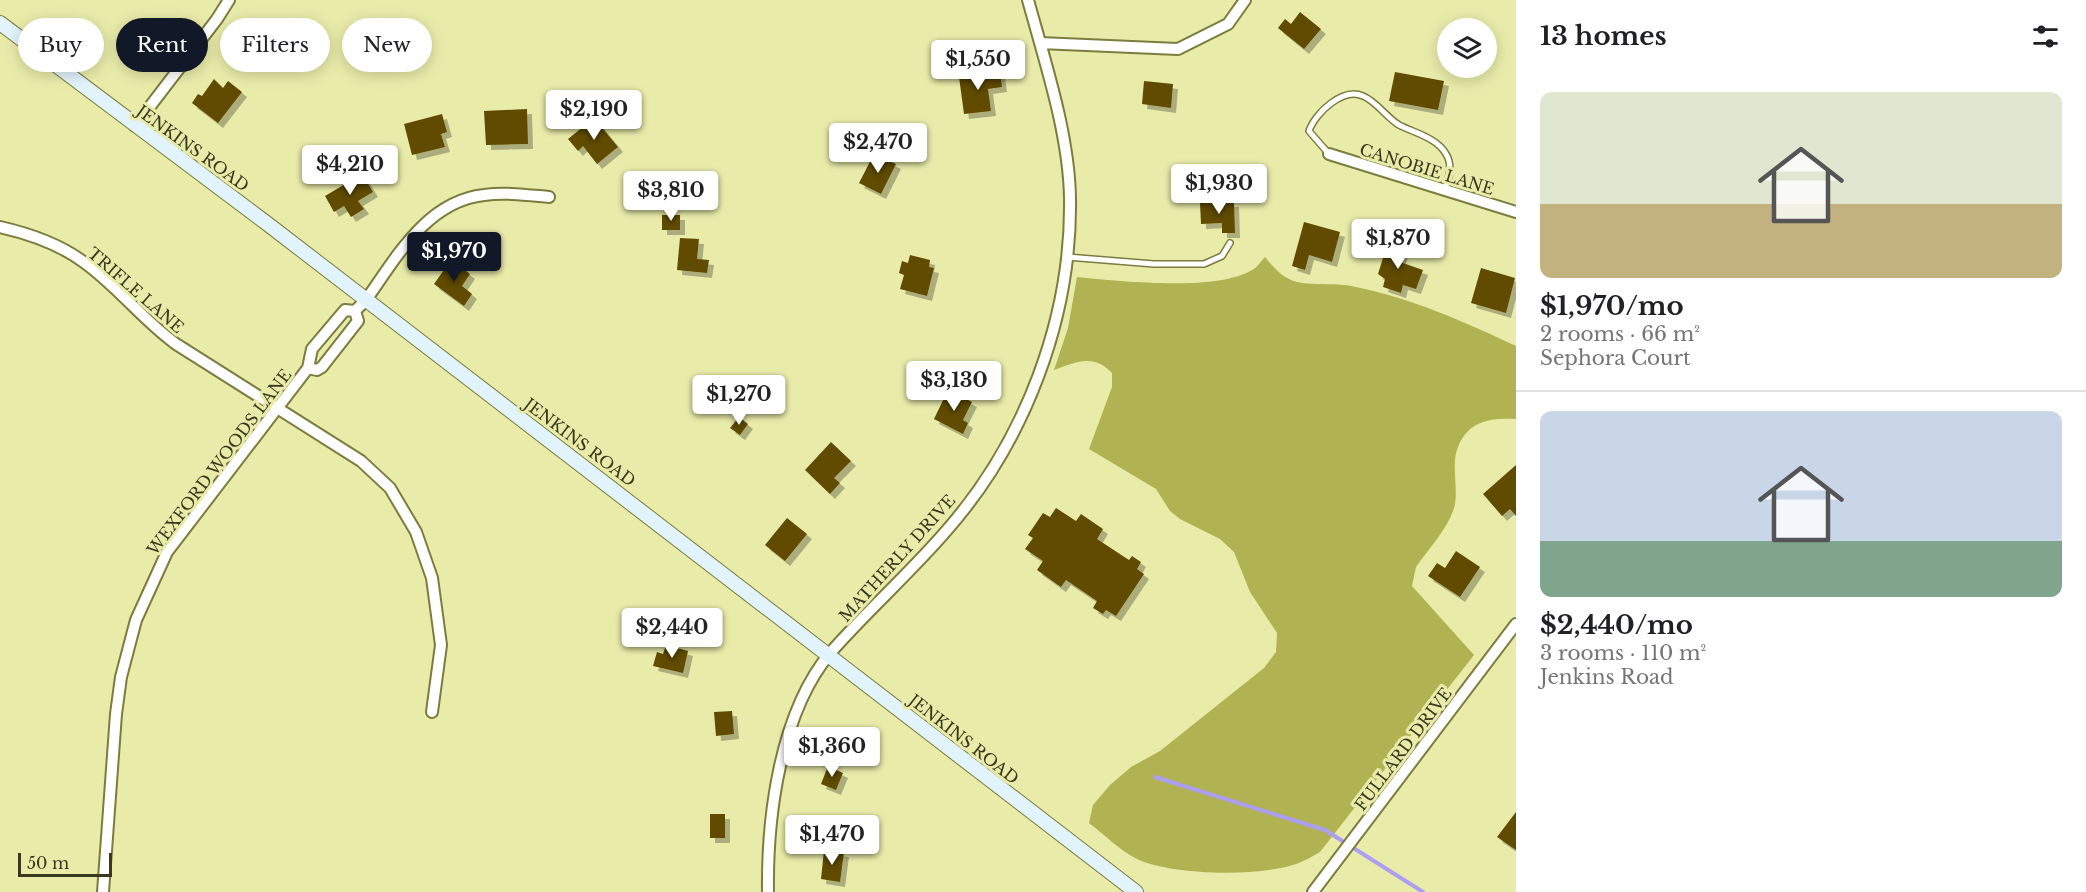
<!DOCTYPE html>
<meta charset="utf-8">
<style>
body{margin:0;font-family:"Libre Baskerville",serif;background:#f6f6f6;color:#202124;height:100vh;display:flex;flex-direction:column;font-size:22px;white-space:nowrap}
*{box-sizing:border-box;margin:0}
p{font-size:20px;color:#757577}
.icon{flex:none;width:33px;height:33px;fill:none;stroke:currentColor;stroke-width:2;stroke-linecap:round;stroke-linejoin:round}
.map{position:relative;flex:1;overflow:hidden}
.side{display:flex;flex-direction:column;background:#fff;width:570px}
.side>*{flex:none}
.banner{position:absolute;left:18px;top:18px;width:570px;height:54px;display:flex;gap:12px}
.controls{position:absolute;left:1437px;top:18px;display:grid;gap:12px}
.controls a{display:grid;place-items:center;width:60px;height:60px;border-radius:50%;background:#fff;box-shadow:0 3px 15px #0003;font-size:30px}
.scale{position:absolute;left:18px;bottom:15px;width:94px;box-sizing:border-box;padding-left:6px;border:3px solid #38391e;border-top:0;font-size:16px;line-height:21px;white-space:nowrap;color:#38391e;-webkit-text-stroke:4px #e9eca9;paint-order:stroke}
.price{position:absolute;translate:-50% -51px;padding:0 14px;border-radius:6px;background:#fff;color:#222;font-size:20px;line-height:39px;filter:drop-shadow(0 2px 3px #0008)}
.price::after{content:'';position:absolute;left:50%;top:36px;width:18px;height:14px;margin-left:-9px;background:inherit;clip-path:polygon(0 0,100% 0,50% 100%)}
.price.current{background:#111827;color:#fff}
ul{padding:0;list-style:none}
li{display:grid;align-content:center;gap:12px;height:318px;padding:0 24px}
li+li{border-top:2px solid #e0e0e0}
li span{display:grid;place-items:center;height:186px;border-radius:12px;color:#555}
li>.icon{margin-inline-start:auto}
span .icon{width:108px;height:108px;fill:#fffc;stroke-width:1}
li b{font-size:26px}
h2{display:flex;justify-content:space-between;align-items:center;height:72px;padding:0 24px;font-size:26px}
.pill{padding:0 21px;border-radius:27px;background:#fff;box-shadow:0 3px 15px #0003;font-size:21px;line-height:54px}
.pill.current{background:#111827;color:#fff}
main{display:flex;flex:1;min-height:0}
.map>svg:first-child{display:block}
.forest{fill:#b1b252}
.lines{fill:none;stroke-linecap:round;stroke-linejoin:round}
.stream{stroke:#ab9ff3;stroke-width:4}
.building{fill:#604b03;filter:url(#shadow)}
.lane-casing{stroke:#7b7c3e;stroke-width:8}
.street-casing{stroke:#7b7c3e;stroke-width:14}
.secondary-casing{stroke:#7b7c3e;stroke-width:16}
.lane{stroke:#fff;stroke-width:5}
.street{stroke:#fff;stroke-width:10}
.secondary{stroke:#e1f3fb;stroke-width:14}
.labels{text-anchor:middle;stroke-width:6;stroke-linejoin:round;paint-order:stroke}
.street-label{font-size:16px;fill:#38391e;stroke:#e9eca9}
</style>
<main>
<div class="map">
<svg width="1516" height="892" viewBox="0 0 1516 892">
<defs>
<filter id="shadow"><feDropShadow dx="5" dy="5" stdDeviation="0" flood-color="#0004"/></filter>
</defs>
<rect width="100%" height="100%" fill="#e9eca9"/>
<path class="forest" d="M1265 257C1273 267 1283 279 1297 282 1316 286 1337 282 1356 287 1411 298 1465 322 1516 346V419C1491 418 1469 420 1458 447 1451 463 1458 487 1455 504 1450 527 1429 548 1416 567L1412 586 1474 655 1320 852C1313 856 1306 860 1299 863 1262 877 1173 876 1137 859 1120 851 1104 834 1089 823L1093 805 1110 785 1131 767 1160 751 1264 668 1276 652 1277 633 1250 592 1234 552 1220 539 1180 519 1170 511 1156 489 1089 449 1112 387V373C1094 353 1075 362 1054 370L1068 328 1077 277C1120 281 1216 292 1252 270 1257 268 1261 261 1265 257Z"/>
<g class="lines">
<path class="stream" d="M1155 777 1325 830 1423 892"/>
</g>
<path class="building" d="M1300 12 1321 29 1304 49 1278 28 1285 19 1291 24Z
M264 19 286 36 266 63 255 55 252 60 240 51Z
M1000 71 1002 87 988 89 991 111 964 114 959 77Z
M1395 72 1444 81 1438 110 1389 101Z
M214 79 223 88 228 81 242 92 218 123 192 103 198 94 202 96Z
M1144 81 1173 84 1171 108 1142 104Z
M527 109 528 144 486 145 484 111Z
M442 114 447 132 441 134 445 147 412 155 404 124Z
M594 118 618 147 597 164 583 146 578 151 568 139Z
M874 154 896 164 881 194 859 183Z
M362 174 373 192 358 201 364 209 351 217 344 206 334 212 325 196Z
M1234 202 1235 233H1222V223L1201 224 1200 203Z
M662 215H680V230H662Z
M1304 222 1340 232 1332 262 1309 255 1305 270 1292 266Z
M680 238 699 239 697 259 709 260 707 273 677 270Z
M1388 242 1404 247 1400 262 1423 270 1416 289 1403 285 1401 293 1383 287 1385 279 1378 274Z
M910 255 930 260 929 267 934 268 927 296 900 289 904 275 899 273 902 261 908 263Z
M451 260 470 274 462 286 472 294 464 306 434 284Z
M1481 268 1515 278 1506 313 1471 303Z
M948 390 972 402 963 420 968 423 963 434 934 419Z
M739 417 748 424 740 435 730 428Z
M831 442 851 461 834 478 840 483 830 494 805 470Z
M1516 465V516L1510 509 1502 516 1483 494Z
M1056 508 1076 521 1081 514 1103 529 1097 539 1129 560 1132 556 1141 562 1137 569 1144 574 1116 616 1106 610 1103 614 1093 608 1097 601 1066 580 1061 587 1037 570 1043 561 1025 549 1033 538 1028 535 1043 513 1050 517Z
M787 518 807 534 785 561 765 545Z
M1456 551 1480 567 1460 597 1428 576 1437 563 1445 568Z
M666 645 688 651 683 673 653 666 657 652 663 654Z
M732 711 734 734 716 736 714 712Z
M828 766 843 773 836 790 821 784Z
M1516 812V850L1497 837Z
M710 814H725V838H710Z
M824 850 844 852 840 882 821 879Z"/>
<g class="lines">
<defs>
<path id="lane" d="M1329 154 1309 131C1315 113 1343 87 1363 96 1376 101 1386 117 1399 125 1415 133 1437 138 1446 154 1453 165 1449 178 1445 189
M1067 257 1154 264H1204L1222 256 1230 243"/>
<path id="street" d="M1040 43 1178 49 1228 24 1245 0
M135 126 217 19 229 0
M1329 154 1516 212
M0 227C31 234 60 244 85 263 118 287 143 320 176 344L361 461 390 488 416 532 432 578 441 645 432 712
M308 368 317 370 322 367 358 321 355 311
M103 892 116 714 121 677 136 620 167 552 308 368 312 349 345 310 355 311 366 300C396 258 427 201 484 195 505 192 527 195 549 197
M768 892C767 816 780 712 831 652 868 610 910 573 947 530 1025 441 1072 318 1070 198 1069 134 1045 62 1028 0
M1313 892 1516 624"/>
<path id="secondary" d="M0 23 269 225 1136 892"/>
</defs>
<use href="#lane" class="lane-casing"/>
<use href="#street" class="street-casing"/>
<use href="#secondary" class="secondary-casing"/>
<use href="#lane" class="lane"/>
<use href="#street" class="street"/>
<use href="#secondary" class="secondary"/>
</g>
<g class="labels">
<g class="street-label">
<text transform="translate(193 148) rotate(36)" y="6">JENKINS ROAD</text>
<text transform="translate(1427 169) rotate(17)" y="6">CANOBIE LANE</text>
<text transform="translate(136 290) rotate(41)" y="6">TRIFLE LANE</text>
<text transform="translate(580 442) rotate(37)" y="6">JENKINS ROAD</text>
<text transform="translate(219 462) rotate(-53)" y="6">WEXFORD WOODS LANE</text>
<text transform="translate(897 558) rotate(-48)" y="6">MATHERLY DRIVE</text>
<text transform="translate(964 739) rotate(38)" y="6">JENKINS ROAD</text>
<text transform="translate(1403 749) rotate(-53)" y="6">FULLARD DRIVE</text>
</g>
</g>
</svg>
<div class="controls">
<a><svg class="icon" aria-label="layers" viewBox="0 0 24 24"><path d="M12 4l9 5-9 5-9-5zM3 14l9 5 9-5"/></svg></a>
</div>
<div class="scale">50 m</div>
<b class="price" style="left:978px;top:91px">$1,550</b>
<b class="price" style="left:594px;top:141px">$2,190</b>
<b class="price" style="left:878px;top:174px">$2,470</b>
<b class="price" style="left:350px;top:196px">$4,210</b>
<b class="price" style="left:1219px;top:215px">$1,930</b>
<b class="price" style="left:671px;top:222px">$3,810</b>
<b class="price" style="left:1398px;top:270px">$1,870</b>
<b class="price current" style="left:454px;top:283px">$1,970</b>
<b class="price" style="left:954px;top:412px">$3,130</b>
<b class="price" style="left:739px;top:426px">$1,270</b>
<b class="price" style="left:672px;top:659px">$2,440</b>
<b class="price" style="left:832px;top:778px">$1,360</b>
<b class="price" style="left:832px;top:866px">$1,470</b>
<div class="banner">
<a class="pill">Buy</a>
<a class="pill current">Rent</a>
<a class="pill">Filters</a>
<a class="pill">New</a>
</div>
</div>
<section class="side">
<h2>13 homes<svg class="icon" aria-label="filters" viewBox="0 0 24 24"><path d="M4 7h16M4 17h16"/><circle cx="9" cy="7" r="2"/><circle cx="15" cy="17" r="2"/></svg></h2>
<ul>
<li><span style="background:linear-gradient(#dfe7d0 60%,#c2b280 0)"><svg class="icon" aria-label="home" viewBox="0 0 24 24"><path d="M3 11l9-7 9 7M6 9v11h12V9"/></svg></span><div><b>$1,970/mo</b><p>2 rooms · 66 m²</p><p>Sephora Court</p></div></li>
<li><span style="background:linear-gradient(#c9d6e8 70%,#7fa58c 0)"><svg class="icon" aria-label="home" viewBox="0 0 24 24"><path d="M3 11l9-7 9 7M6 9v11h12V9"/></svg></span><div><b>$2,440/mo</b><p>3 rooms · 110 m²</p><p>Jenkins Road</p></div></li>
</ul>
</section>
</main>
